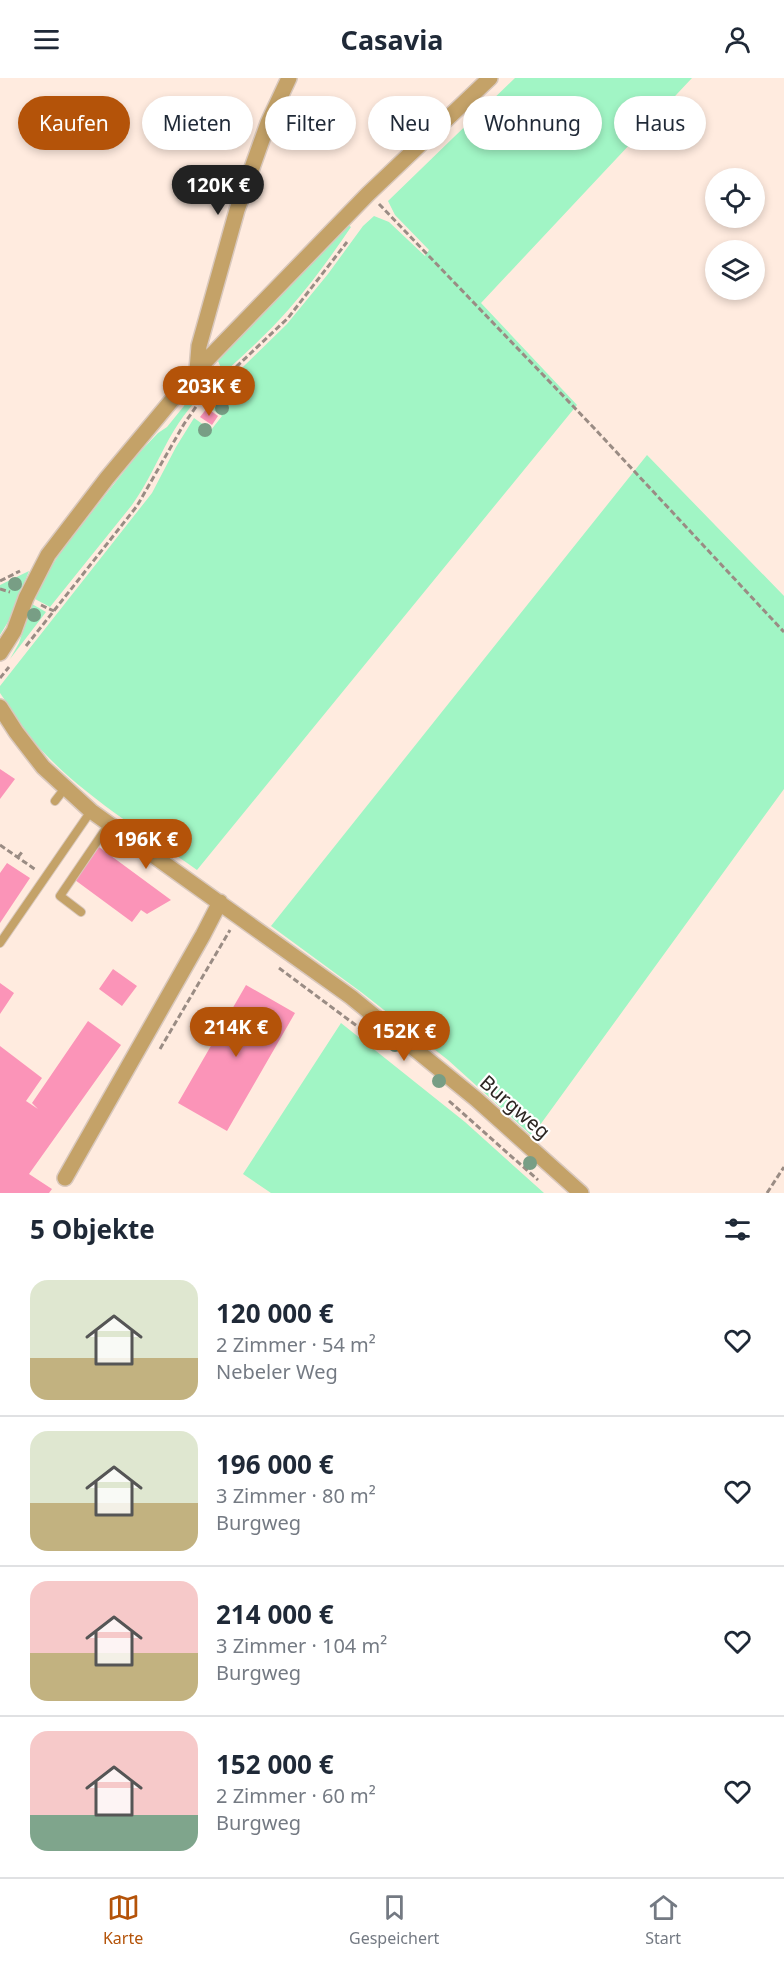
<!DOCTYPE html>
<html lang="de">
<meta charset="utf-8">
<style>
body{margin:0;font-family:"Noto Sans",sans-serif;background:#f2f2f3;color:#1f2937;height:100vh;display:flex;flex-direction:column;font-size:22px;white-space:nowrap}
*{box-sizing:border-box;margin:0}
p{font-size:20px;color:#747a83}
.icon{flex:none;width:33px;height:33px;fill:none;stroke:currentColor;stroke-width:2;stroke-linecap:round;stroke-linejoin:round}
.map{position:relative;height:1115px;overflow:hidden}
.drawer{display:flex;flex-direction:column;background:#fff;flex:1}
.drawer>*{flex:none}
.guide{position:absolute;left:18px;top:18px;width:748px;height:54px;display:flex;gap:12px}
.buttons{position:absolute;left:705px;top:90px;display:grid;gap:12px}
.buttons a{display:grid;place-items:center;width:60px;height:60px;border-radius:50%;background:#fff;box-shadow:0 3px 9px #0003;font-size:30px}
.price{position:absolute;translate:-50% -51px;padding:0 14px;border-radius:21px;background:#b45309;color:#fff;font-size:20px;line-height:39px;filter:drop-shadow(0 2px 3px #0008)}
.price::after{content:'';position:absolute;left:50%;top:36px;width:18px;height:14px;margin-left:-9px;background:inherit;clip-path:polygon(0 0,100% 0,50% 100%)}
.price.active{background:#222;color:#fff}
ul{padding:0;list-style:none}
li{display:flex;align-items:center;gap:18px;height:150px;padding:0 30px}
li+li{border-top:2px solid #e0e1e3}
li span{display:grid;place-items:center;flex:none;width:168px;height:120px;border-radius:18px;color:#555}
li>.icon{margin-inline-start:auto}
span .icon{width:72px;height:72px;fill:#fffc;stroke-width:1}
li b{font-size:26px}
h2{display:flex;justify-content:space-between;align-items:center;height:72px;padding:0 30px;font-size:26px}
.tag{padding:0 21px;border-radius:27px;background:#fff;box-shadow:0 3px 9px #0003;font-size:21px;line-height:54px}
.tag.active{background:#b45309;color:#fff}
header{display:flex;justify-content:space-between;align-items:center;height:78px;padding:0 30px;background:#fff;font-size:27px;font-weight:700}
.tabs{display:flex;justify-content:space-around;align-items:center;height:84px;border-top:2px solid #e0e1e3;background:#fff;font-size:16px;color:#747a83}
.tabs a{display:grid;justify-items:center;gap:3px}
.tabs .active{color:#b45309}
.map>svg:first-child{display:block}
.green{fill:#a1f5c5}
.building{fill:#fb94b8}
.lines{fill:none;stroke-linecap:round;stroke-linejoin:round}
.service-casing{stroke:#d9c8bd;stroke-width:10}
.minor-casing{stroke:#d9c8bd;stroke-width:18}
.path{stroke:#9a8c84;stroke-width:3;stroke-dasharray:6 3;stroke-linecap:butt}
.service{stroke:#c4a268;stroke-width:8}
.minor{stroke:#c4a268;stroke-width:15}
.tree{fill:#789e85}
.labels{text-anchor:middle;stroke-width:4.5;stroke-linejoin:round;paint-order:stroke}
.street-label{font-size:20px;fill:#2d2622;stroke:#fff}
</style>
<header><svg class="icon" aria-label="menu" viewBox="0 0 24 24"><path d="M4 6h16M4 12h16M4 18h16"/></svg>Casavia<svg class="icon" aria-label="person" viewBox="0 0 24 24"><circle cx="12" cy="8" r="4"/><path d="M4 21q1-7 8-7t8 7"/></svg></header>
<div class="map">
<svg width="784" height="1115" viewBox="0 0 784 1115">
<rect width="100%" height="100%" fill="#ffebdf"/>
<path class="green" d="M515 0H692L481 225 577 327 197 792C148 757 93 724 50 681 30 662 15 637 0 615V608L152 415 176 369 194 340 211 352 222 338 205 326 287 246 328 196 363 148 374 138 389 144 425 178 429 172 395 137 388 123Z
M348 147 351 149C332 177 312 205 289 231 270 253 248 273 226 293L221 290 218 283 249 248Z
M211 295 214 297V304C196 321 181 339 169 361 157 383 147 406 132 427L50 529 35 521 50 490 65 468 137 377 158 355 167 349 184 328 190 313 206 296Z
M647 377 784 518V711L532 1058 448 982 361 914 271 848Z
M29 493 11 539 0 557V507Z
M32 526 46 534 10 581 19 565Z
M341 945 465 1044 544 1115H271L243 1096Z"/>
<path class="building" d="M207 330 218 338 212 347 200 339Z
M0 691 15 701 0 721Z
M99 769 171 822 147 836 141 832 132 844 75 802Z
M7 785 30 800 0 845V795Z
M113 891 137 908 122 928 99 911Z
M0 905 14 915 0 936Z
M246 907 295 935 227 1053 178 1025Z
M88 943 121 967 29 1096 52 1111 49 1115H0V968L42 1000 26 1023 38 1031 32 1025Z"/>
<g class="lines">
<defs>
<path id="service" d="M55 723 65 710
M81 834 60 818 109 746
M0 865 91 733"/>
<path id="minor" d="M197 292 199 268 237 132 268 45 289 0
M0 575 14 553 26 520 48 477 107 400 197 292 368 116 490 0
M0 629 16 654 43 689 91 733 351 919 476 1021 581 1115
M65 1100 203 857 220 824"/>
</defs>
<use href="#service" class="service-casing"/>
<use href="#minor" class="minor-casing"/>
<path class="path" d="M379 126 594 350 784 554
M0 503 20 493
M0 511 10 514
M41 527 54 533
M26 568 137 428 184 346 200 323 288 240 347 164
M0 600 9 589
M0 767 36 792
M18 779 22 774
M279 890 365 954
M160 971 230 852
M449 1023 538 1102
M767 1115 784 1089"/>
<use href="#service" class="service"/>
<use href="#minor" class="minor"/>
</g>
<g class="tree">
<circle cx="222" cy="330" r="7"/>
<circle cx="205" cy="352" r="7"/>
<circle cx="15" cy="506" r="7"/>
<circle cx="34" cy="537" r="7"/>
<circle cx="378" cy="954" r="7"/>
<circle cx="395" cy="967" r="7"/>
<circle cx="439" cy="1003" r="7"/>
<circle cx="530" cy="1085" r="7"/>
</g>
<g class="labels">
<g class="street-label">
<text transform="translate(515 1029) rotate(41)" y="7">Burgweg</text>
</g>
</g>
</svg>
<div class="buttons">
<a><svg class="icon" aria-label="locate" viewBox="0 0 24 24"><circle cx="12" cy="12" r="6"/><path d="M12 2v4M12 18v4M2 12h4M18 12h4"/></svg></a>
<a><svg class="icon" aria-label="layers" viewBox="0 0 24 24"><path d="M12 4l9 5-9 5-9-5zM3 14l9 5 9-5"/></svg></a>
</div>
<b class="price active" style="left:218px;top:138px">120K €</b>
<b class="price" style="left:209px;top:339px">203K €</b>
<b class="price" style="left:146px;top:792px">196K €</b>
<b class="price" style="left:236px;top:980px">214K €</b>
<b class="price" style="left:404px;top:984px">152K €</b>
<div class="guide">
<a class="tag active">Kaufen</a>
<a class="tag">Mieten</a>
<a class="tag">Filter</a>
<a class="tag">Neu</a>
<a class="tag">Wohnung</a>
<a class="tag">Haus</a>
</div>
</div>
<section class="drawer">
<h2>5 Objekte<svg class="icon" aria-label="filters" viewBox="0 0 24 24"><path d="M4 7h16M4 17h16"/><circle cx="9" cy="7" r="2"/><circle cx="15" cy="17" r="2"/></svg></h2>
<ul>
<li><span style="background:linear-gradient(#dfe7d0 65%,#c2b280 0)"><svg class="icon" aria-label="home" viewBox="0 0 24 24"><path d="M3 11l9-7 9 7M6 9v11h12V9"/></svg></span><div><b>120 000 €</b><p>2 Zimmer · 54 m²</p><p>Nebeler Weg</p></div><svg class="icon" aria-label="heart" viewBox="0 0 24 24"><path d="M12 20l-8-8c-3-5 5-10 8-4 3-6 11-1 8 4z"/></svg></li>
<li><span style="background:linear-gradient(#dfe7d0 60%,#c2b280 0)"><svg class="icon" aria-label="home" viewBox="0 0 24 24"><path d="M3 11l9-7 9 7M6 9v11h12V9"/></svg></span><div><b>196 000 €</b><p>3 Zimmer · 80 m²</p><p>Burgweg</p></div><svg class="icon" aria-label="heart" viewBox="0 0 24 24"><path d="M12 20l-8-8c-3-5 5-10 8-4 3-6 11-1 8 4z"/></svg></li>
<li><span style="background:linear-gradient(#f6c9c9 60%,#c2b280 0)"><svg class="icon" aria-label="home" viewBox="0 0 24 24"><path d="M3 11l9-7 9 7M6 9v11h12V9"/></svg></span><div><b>214 000 €</b><p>3 Zimmer · 104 m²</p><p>Burgweg</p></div><svg class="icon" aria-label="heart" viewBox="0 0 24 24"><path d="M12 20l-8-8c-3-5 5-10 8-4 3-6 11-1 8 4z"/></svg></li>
<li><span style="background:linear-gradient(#f6c9c9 70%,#7fa58c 0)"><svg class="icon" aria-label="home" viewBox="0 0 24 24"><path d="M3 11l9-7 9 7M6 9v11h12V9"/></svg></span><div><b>152 000 €</b><p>2 Zimmer · 60 m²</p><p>Burgweg</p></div><svg class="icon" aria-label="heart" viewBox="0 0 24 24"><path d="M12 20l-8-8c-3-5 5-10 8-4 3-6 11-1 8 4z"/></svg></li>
</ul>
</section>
<nav class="tabs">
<a class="active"><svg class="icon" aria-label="map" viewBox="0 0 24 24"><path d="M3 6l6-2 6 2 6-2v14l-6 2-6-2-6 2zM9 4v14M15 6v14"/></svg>Karte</a>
<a><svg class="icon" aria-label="saved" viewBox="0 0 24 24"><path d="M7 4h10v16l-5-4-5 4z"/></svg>Gespeichert</a>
<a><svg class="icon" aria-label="home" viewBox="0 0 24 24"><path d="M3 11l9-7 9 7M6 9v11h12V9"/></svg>Start</a>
</nav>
